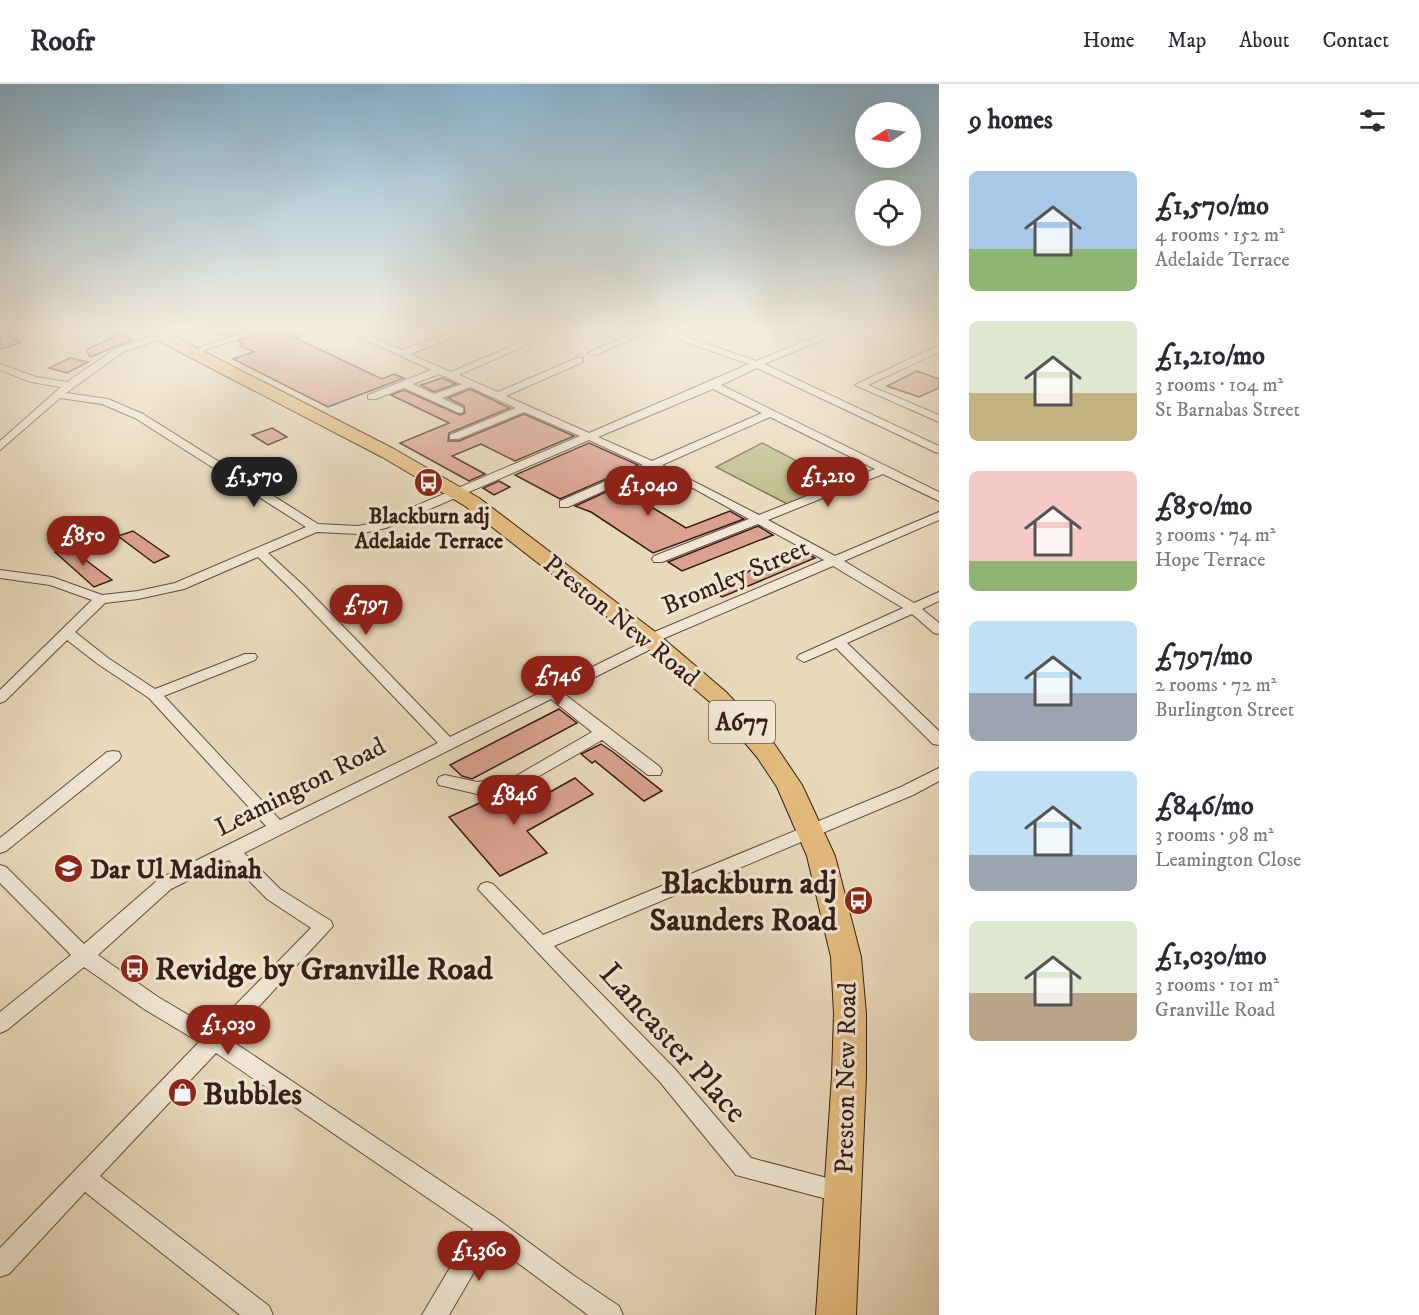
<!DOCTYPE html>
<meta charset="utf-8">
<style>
body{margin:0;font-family:"IM FELL DW Pica",serif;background:#f2f2f3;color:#2b2b33;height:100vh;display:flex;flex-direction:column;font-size:22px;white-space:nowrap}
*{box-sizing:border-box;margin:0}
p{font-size:20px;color:#7c7c81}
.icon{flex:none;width:33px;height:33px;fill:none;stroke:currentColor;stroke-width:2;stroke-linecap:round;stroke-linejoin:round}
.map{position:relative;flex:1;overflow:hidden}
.sheet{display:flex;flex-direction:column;background:#fff;width:480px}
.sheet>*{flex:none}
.needle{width:39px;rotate:258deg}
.fabs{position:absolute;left:855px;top:18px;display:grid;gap:12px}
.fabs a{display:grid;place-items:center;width:66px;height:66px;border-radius:50%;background:#fff;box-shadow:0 6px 24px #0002;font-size:30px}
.price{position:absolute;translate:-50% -51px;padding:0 14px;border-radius:21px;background:#8f2418;color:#fff;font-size:20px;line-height:39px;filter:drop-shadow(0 2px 3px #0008)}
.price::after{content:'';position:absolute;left:50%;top:36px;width:18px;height:14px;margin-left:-9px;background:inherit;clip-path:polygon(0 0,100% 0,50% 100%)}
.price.selected{background:#222;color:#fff}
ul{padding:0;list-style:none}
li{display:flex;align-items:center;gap:18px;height:150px;padding:0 30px}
li span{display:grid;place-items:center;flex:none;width:168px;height:120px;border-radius:9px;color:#555}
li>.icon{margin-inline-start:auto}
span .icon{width:72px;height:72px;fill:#fffc;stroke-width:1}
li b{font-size:26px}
h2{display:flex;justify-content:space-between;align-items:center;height:72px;padding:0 30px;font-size:26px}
header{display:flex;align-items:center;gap:36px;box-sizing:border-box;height:84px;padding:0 30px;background:#fff;border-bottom:2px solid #e1e1e2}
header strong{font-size:28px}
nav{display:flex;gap:33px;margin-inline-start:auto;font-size:21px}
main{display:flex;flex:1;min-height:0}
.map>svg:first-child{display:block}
.green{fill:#bdbd8b;stroke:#7a6e50;stroke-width:1.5}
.building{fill:#daa190;stroke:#361e15;stroke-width:1.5}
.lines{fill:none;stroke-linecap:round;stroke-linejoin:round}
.minor-casing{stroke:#624d3e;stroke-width:2}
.trunk-casing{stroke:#361e15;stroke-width:2}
.minor{fill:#f0e6d3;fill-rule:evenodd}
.trunk{fill:#e4bc7e;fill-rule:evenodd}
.labels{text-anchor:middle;stroke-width:6;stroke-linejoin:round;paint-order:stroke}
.far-poi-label{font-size:22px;font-weight:bold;fill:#361e15;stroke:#f0e6d3}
.shield{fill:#f0e6d3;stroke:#6e5a4e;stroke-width:1.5}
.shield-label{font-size:24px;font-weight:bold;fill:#361e15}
.street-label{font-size:26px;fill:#361e15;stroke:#f0e6d3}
.poi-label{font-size:26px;font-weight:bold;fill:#361e15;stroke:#f0e6d3;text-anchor:start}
.near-poi-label{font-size:32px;font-weight:bold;fill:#361e15;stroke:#f0e6d3;text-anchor:start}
.near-street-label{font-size:32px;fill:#361e15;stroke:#f0e6d3}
</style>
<header>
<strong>Roofr</strong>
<nav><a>Home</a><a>Map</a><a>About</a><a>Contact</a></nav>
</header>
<main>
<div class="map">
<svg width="939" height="1231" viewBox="0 0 939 1231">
<rect width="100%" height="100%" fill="#e8d9bb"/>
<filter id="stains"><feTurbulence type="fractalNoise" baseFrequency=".00333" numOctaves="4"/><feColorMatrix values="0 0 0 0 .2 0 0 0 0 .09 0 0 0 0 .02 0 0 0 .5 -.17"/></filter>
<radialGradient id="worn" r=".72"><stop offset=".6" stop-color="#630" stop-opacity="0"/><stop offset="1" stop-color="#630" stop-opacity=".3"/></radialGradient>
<path class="green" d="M762 359 810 384 822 382 851 395 789 421 716 383Z"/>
<path class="building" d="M205 243H254L226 252Z
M273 243H288L305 250 295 254 382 295 394 290 404 294 328 323 233 275 254 268 240 262 244 260 238 257Z
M0 246 21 259 0 265Z
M123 248 132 256 90 273 86 266Z
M70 274 88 278 67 289 49 284Z
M917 287 939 295V304L919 313 887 302Z
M442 294 456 300 434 308 421 301Z
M470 305 510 324 449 349 448 357H459L524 330 574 352 515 377 481 360 452 372 485 390 469 397 400 359 449 339 391 311 404 306 460 331 465 329 464 322 448 314Z
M272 344 287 353 268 361 252 351Z
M589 359 638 381 560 415 515 391Z
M652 387 665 393 630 410 686 444 730 427 744 435 653 469 591 428 575 422Z
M499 397 510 403 494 411 483 404Z
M758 442 773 451 682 487 668 478Z
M133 447 169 472 154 479 118 452Z
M66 461 112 496 94 503 55 468Z
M801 466 815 474 722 513 708 504Z
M559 625 577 639 472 695 462 692 450 681Z
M601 660 613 668 662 707 644 717 595 677 592 679 581 670Z
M575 694 593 710 527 747 547 769 500 792 449 733 495 712 511 730Z"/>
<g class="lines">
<defs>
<path id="minor" d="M260 243H271L194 270 186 268Z
M339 243H349L402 266 465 243H476L475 245 410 270 451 288 557 243H567L459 291 498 308 577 274H583V278L506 312 589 349 749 280 651 246 596 271 588 269 645 243H657L756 277 839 243H850L849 245 764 280 939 362V369L935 368 757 284 721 301 939 408V417L883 390 768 436 835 472 939 428V436L844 477 914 519 939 508V517L922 525 939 539V550L934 549 912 530 847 559 939 647V661L933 660 836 564 804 578 797 574 799 571 903 524 833 482 660 556 659 561 563 609 660 683 662 687 660 691H648L602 656 520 703 477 710 439 701 437 697 439 693 445 691 477 698 516 692 592 648 551 615 244 769 280 805 331 837 333 842 229 955 496 1134 573 1191 619 1222 623 1231H588L491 1159 449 1231H422L473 1145 216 969 100 1092 269 1222 273 1231H240L85 1108 9 1190 0 1193V1164L199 958 144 925 84 883 7 946 0 949V928L71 871 0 799V781L6 783 84 860 159 795 266 742 149 614 98 580 67 556 5 617 0 619V606L92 516 50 501 0 494V486L52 493 102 511 138 507 175 499 306 443 135 334 102 320 60 314 0 366V357L61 303 31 298 0 286V280L36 293 67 298 117 264 157 250H163V254L123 268 66 309 108 315 143 330 318 440 358 442 378 438 580 352 524 328 458 355H450V351L516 324 470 303 442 314 463 324V328L459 329 404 304 376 315H368V311L431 286ZM439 290 462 300 434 310 413 300ZM713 305 762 329 652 377 598 353ZM770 333 875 385 759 431 662 381ZM589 356 643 381 560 417V423H568L652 385 682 398 749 435 654 472 652 475 654 478H662L758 440 824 476 645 552V557L450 653 304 502 268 469 317 448 358 450 386 444ZM258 473 294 508 438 659 280 736 164 612 255 576 257 573 255 570H245L155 605 108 574 75 548 105 519 138 515 184 505ZM229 776 267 815 311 844 212 945 158 913 98 871 171 805Z
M714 243H726L745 250 740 253Z
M939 261V268L868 301 939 331V338L855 301Z
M113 667 119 668 121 672 119 676 6 767 0 769V754L107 668Z
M939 684V697L913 711 554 862 674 984 751 1074 850 1100 854 1108 850 1116 842 1119 736 1091 660 998 478 805 481 800 487 798 493 800 543 851 901 703Z"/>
<path id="trunk" d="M140 243H156L394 365 479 414 658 550 726 608 775 661 802 701 835 772 861 873 866 930V992L856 1231H816L832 992 834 930 831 873 807 772 777 703 757 673 710 618 642 560 465 422 382 373 155 255Z"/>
</defs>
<use href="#minor" class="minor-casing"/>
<use href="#trunk" class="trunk-casing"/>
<use href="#minor" class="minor"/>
<use href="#trunk" class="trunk"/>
</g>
<linearGradient id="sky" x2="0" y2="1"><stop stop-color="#88b6d4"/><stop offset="0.59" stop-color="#f5eee0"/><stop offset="1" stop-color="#f5eee0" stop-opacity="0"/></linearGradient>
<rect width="939" height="415" fill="url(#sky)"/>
<defs>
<symbol id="bus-disc" viewBox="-11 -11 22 22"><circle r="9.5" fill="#8f2418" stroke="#f0e6d3"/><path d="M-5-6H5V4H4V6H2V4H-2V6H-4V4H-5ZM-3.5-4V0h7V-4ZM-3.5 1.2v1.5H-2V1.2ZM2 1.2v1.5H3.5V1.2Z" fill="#fff"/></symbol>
<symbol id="school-disc" viewBox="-11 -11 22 22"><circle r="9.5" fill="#8f2418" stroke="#f0e6d3"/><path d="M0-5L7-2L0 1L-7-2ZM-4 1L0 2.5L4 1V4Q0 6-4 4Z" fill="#fff"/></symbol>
<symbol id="shop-disc" viewBox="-11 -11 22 22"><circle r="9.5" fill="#8f2418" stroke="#f0e6d3"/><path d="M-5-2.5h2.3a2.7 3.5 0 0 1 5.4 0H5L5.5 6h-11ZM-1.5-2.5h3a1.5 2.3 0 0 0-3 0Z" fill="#fff"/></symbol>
</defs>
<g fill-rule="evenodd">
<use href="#bus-disc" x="412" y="382" width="33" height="33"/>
<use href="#school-disc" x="52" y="768" width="33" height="33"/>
<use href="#bus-disc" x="842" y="800" width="33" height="33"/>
<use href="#bus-disc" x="118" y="868" width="33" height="33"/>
<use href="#shop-disc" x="166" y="992" width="33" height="33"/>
</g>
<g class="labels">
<g class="far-poi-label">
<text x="429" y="439">Blackburn adj<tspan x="429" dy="25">Adelaide Terrace</tspan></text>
</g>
<rect class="shield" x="709" y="617" width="66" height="42" rx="4.5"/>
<g class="shield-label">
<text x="742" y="646">A677</text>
</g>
<g class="street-label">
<text transform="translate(735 492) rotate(-23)" y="9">Bromley Street</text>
<text transform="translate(622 536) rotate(39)" y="9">Preston New Road</text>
<text transform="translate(300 702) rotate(-27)" y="9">Leamington Road</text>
<text transform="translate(845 994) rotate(-89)" y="9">Preston New Road</text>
</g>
<g class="poi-label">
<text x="90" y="794">Dar Ul Madinah</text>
</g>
<g class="near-poi-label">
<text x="837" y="809" text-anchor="end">Blackburn adj<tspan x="837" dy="37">Saunders Road</tspan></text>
<text x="155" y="895">Revidge by Granville Road</text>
<text x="203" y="1020">Bubbles</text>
</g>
<g class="near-street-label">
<text transform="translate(674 958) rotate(48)" y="11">Lancaster Place</text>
</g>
</g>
<rect width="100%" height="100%" filter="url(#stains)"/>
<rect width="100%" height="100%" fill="url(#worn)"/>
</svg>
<div class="fabs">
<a><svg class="needle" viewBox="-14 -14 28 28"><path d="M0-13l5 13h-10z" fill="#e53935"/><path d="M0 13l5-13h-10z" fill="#7c7c81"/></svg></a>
<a><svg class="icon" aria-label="locate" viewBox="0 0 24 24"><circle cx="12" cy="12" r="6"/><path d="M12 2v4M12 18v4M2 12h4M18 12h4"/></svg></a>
</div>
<b class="price selected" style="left:254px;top:424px">£1,570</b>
<b class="price" style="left:828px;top:424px">£1,210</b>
<b class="price" style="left:648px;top:433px">£1,040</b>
<b class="price" style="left:83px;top:483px">£850</b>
<b class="price" style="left:366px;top:552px">£797</b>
<b class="price" style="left:558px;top:623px">£746</b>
<b class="price" style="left:514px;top:742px">£846</b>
<b class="price" style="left:228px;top:972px">£1,030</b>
<b class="price" style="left:479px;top:1198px">£1,360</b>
</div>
<section class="sheet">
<h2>9 homes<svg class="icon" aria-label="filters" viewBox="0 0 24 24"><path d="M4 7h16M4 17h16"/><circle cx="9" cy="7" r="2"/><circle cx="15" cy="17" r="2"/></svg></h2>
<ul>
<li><span style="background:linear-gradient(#a9c7e8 65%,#8fb573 0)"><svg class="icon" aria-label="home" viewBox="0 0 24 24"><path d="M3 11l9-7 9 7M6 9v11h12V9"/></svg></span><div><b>£1,570/mo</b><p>4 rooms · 152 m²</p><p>Adelaide Terrace</p></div></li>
<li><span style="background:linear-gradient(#dfe7d0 60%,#c2b280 0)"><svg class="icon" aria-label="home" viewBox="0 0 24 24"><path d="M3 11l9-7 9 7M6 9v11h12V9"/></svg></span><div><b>£1,210/mo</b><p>3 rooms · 104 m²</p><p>St Barnabas Street</p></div></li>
<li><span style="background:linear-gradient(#f6c9c9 75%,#8fb573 0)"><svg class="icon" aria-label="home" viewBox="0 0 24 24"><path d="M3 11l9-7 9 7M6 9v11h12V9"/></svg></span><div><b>£850/mo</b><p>3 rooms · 74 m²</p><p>Hope Terrace</p></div></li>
<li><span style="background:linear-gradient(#bfe0f5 60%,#9aa5b1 0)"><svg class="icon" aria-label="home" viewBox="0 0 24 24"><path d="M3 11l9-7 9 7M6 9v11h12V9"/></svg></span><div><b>£797/mo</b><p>2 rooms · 72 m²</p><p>Burlington Street</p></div></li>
<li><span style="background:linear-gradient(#bfe0f5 70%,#9aa5b1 0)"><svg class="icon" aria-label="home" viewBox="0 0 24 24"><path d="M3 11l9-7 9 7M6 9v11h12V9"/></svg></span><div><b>£846/mo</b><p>3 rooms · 98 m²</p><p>Leamington Close</p></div></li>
<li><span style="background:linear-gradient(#dfe7d0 60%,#b9a48a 0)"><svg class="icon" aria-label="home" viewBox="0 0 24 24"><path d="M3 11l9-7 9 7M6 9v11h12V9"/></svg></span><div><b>£1,030/mo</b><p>3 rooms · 101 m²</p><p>Granville Road</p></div></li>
</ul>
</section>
</main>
